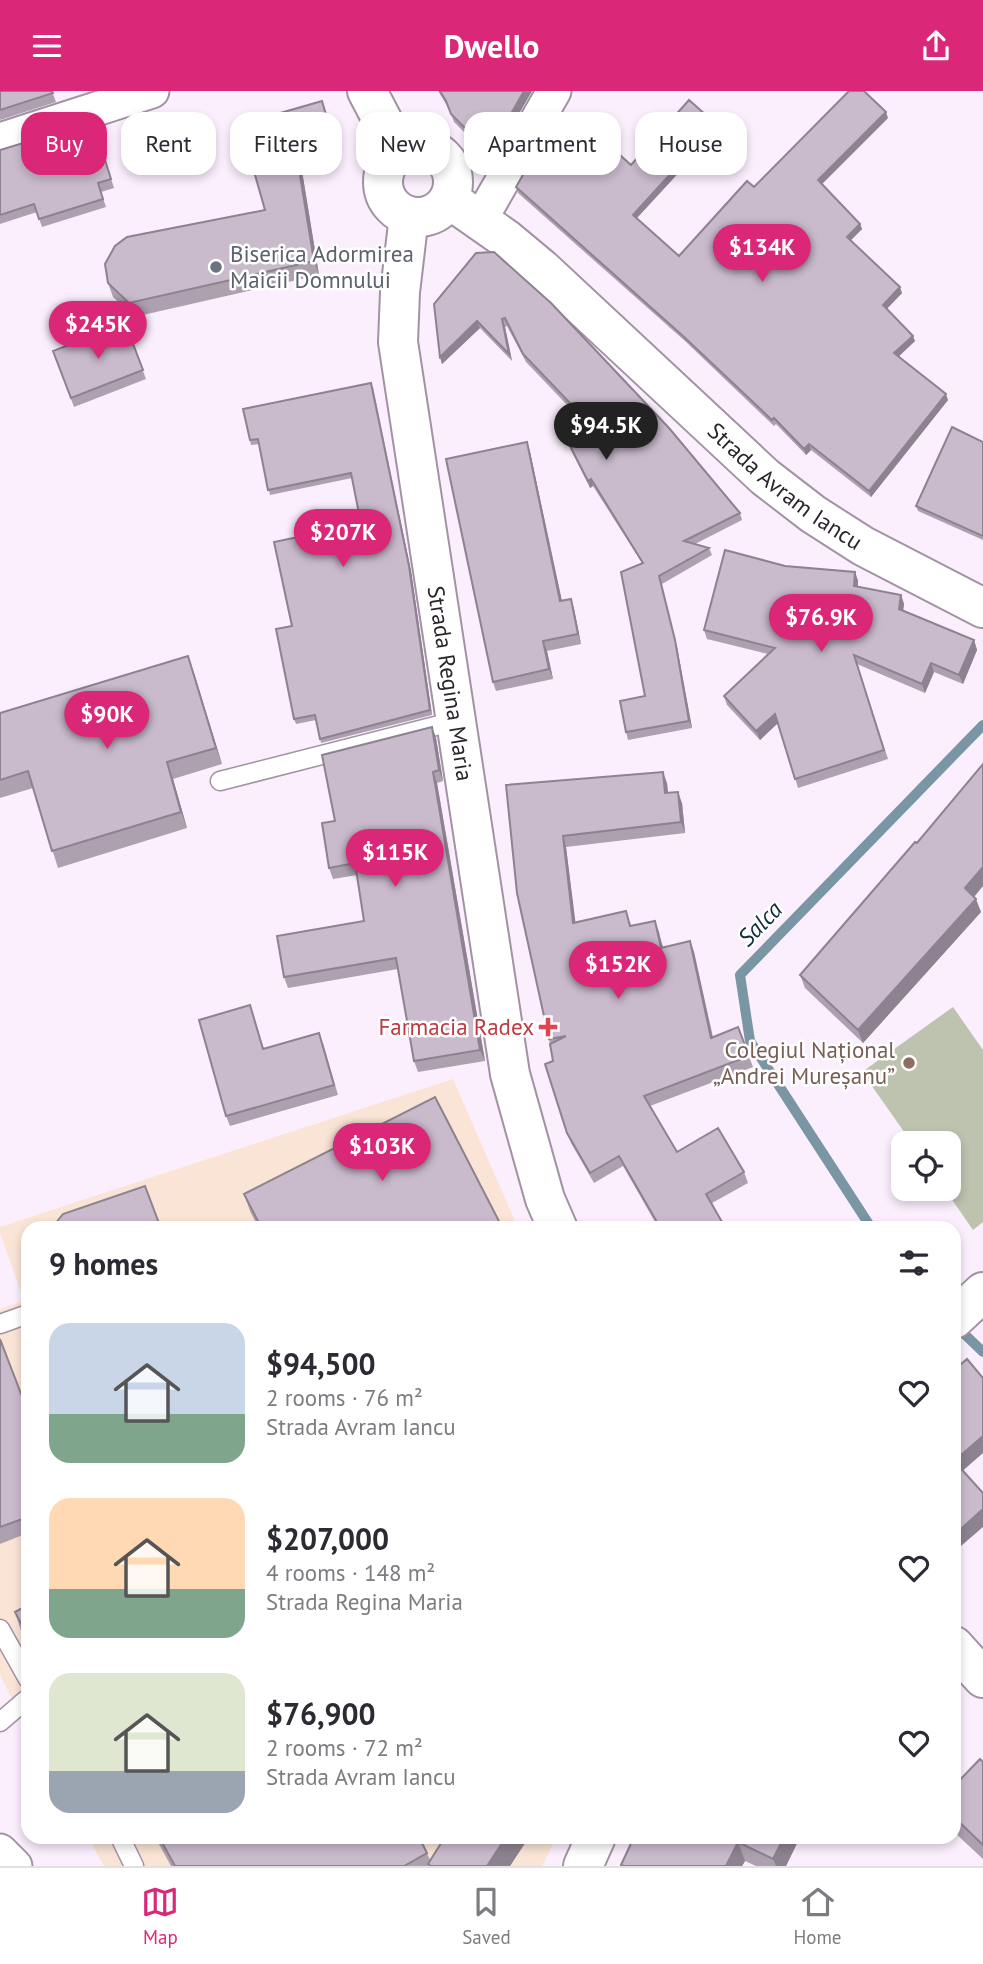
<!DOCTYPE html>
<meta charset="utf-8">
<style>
body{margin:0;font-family:"PT Sans",sans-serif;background:#f2f2f3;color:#2b2b33;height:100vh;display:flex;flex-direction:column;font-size:26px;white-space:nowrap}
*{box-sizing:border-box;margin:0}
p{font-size:23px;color:#7c7c81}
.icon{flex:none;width:38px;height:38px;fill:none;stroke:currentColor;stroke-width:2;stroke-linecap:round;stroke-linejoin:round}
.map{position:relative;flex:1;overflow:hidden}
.details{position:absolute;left:21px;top:1130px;width:940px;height:623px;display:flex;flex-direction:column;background:#fff;border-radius:21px;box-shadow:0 4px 10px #0003}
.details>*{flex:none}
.hud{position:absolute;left:21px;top:21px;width:942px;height:63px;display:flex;gap:14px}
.buttons{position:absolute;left:891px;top:1040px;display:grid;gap:14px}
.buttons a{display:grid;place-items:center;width:70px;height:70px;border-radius:14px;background:#fff;box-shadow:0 4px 10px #0003;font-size:35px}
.price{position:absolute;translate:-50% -60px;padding:0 16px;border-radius:24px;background:#db2777;color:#fff;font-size:23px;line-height:46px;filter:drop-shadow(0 2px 4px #0008)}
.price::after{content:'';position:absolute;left:50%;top:42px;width:21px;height:16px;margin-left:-10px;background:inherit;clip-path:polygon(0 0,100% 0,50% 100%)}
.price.current{background:#222;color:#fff}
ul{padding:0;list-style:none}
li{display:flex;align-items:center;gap:21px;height:175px;padding:0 28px}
li span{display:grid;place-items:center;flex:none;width:196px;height:140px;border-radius:21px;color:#555}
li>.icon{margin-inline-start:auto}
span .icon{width:84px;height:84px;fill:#fffc;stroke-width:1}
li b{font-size:30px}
h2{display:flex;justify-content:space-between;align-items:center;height:84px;padding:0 28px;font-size:30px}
.tag{padding:0 24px;border-radius:21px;background:#fff;box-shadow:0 4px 10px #0003;font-size:24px;line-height:63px}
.tag.current{background:#db2777;color:#fff}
header{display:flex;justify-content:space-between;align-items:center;height:91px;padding:0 28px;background:#db2777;color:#fff;font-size:32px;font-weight:700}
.tab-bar{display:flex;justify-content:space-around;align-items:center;height:98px;border-top:2px solid #e1e1e2;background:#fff;font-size:19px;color:#7c7c81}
.tab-bar a{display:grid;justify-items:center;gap:4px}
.tab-bar .current{color:#db2777}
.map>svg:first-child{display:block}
.medical{fill:#fae4d6}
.green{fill:#bdc3ae}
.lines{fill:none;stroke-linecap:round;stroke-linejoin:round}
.stream{stroke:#7a95a3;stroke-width:10}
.lane-casing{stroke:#a293a4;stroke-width:21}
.street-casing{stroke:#a293a4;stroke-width:37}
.secondary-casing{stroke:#a293a4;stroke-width:42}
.lane{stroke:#fff;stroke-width:18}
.street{stroke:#fff;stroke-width:33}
.secondary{stroke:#fff;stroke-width:38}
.wall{fill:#ada0af}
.shaded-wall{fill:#8d828f}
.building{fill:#c9bacc;stroke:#8d828f;stroke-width:2}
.worship-dot{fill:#6b7280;stroke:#fff;stroke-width:2.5}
.health-dot{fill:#e0444e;stroke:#fff;stroke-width:2.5}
.education-dot{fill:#8d6e63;stroke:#fff;stroke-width:2.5}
.labels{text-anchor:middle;stroke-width:5;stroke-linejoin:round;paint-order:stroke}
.worship-label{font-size:23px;fill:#5b616d;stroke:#fff;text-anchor:start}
.street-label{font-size:23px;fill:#2a242b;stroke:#fff}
.health-label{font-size:23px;fill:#be3a42;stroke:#fff;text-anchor:end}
.education-label{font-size:23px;fill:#785e54;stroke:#fff;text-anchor:end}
.water-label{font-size:24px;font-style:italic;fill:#082e3b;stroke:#fff}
</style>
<header><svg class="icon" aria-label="menu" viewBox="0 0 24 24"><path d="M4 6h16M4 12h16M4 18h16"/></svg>Dwello<svg class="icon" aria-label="share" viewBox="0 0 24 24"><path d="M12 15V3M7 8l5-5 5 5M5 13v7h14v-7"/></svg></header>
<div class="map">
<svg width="983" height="1775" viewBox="0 0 983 1775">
<rect width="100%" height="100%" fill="#fbeefd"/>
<path class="medical" d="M453 988 518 1137 28 1138V1639L0 1584V1218L24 1210 0 1142V1136Z
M88 1747H556L542 1775H104Z"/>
<path class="green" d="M953 916 983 959V1131L973 1139 944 1097H948V1052H912L862 981Z"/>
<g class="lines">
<path class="stream" d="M872 1138 750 950 740 884 983 634
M956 1235 983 1261"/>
<defs>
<path id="lane" d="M220 690 455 630
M0 1233 28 1223
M0 1538 28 1588
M0 1631 28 1607
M120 1746 134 1775"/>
<path id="street" d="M0 49 152 0
M480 129 554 0
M0 1760 15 1775"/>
<g id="secondary">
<path d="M367 0 399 61"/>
<circle cx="418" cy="91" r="35"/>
<path id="s1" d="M449 108 506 148 542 178 765 386 813 423 863 455 983 517"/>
<path id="s2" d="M409 125 400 201 398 251 510 983 545 1108 558 1138"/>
<path d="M954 1228 983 1201"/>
<path d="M954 1555 983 1587"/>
<path d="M583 1775 596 1746"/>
</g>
</defs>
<use href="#lane" class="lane-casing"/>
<use href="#street" class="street-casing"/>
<use href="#secondary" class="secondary-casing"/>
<use href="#lane" class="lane"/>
<use href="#street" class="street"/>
<use href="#secondary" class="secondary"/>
</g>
<path class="wall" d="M0 0H52L56 11 0 29Z
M438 0H532L492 69 454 31 449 18Z
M327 24 340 69 302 80 319 184 134 226 113 206 108 192 265 119 272 48 263 27Z
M888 27 822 93 860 133 862 138 851 149 902 202 886 218 915 250 899 265 948 309 871 406 811 359 806 364 776 333 774 335 685 250 518 102 516 96 567 78 631 74 716 33 718 39 637 127 679 165 754 96Z
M96 40 114 97 101 101 106 116 42 136 37 121 0 133V59L69 48Z
M476 162 740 422 742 429 695 453 709 457 712 464 662 493 677 556 692 637 628 649 626 641 645 605 642 472 593 395 590 397 573 363 570 355 592 340 526 271 507 235 505 236 512 270 480 237 442 273 440 266Z
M125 232 146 288 74 316 53 260Z
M373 296 411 480 432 624 321 652 316 629 296 633 294 628 292 535 361 433 352 387 270 404 259 353 251 354 250 349Z
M983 351V449L918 420 916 415Z
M530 361 562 510 571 508 574 518 581 553 547 560 553 588 496 600 493 591Z
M785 475 855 481 858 490V496L901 504 904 513 903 520 974 549 977 559 963 593 934 581 925 602 857 573 888 668 798 697 778 632 760 649 727 614 724 605 768 563 707 548 704 539Z
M188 565 222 673 173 688 187 737 58 777 33 697 0 707V622Z
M432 636 436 647 443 690 437 692 485 970 418 981 414 970 398 878 288 897 284 886 364 830 357 784 333 788 329 777 335 730Z
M667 692 668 702 682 712 685 742 566 756 575 832 630 831 631 835 655 830 663 856 690 850 694 861 713 946 738 936 753 976 650 1015 677 1061 744 1081 748 1092 712 1112 726 1138H659L623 1075 594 1092 571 1052 567 1042 549 948 506 694Z
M974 806 981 821 863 952 805 897 800 884Z
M250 914 264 958 323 952 338 1004 230 1035 226 1025Z
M244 1103 503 1138H259L250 1120Z
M0 1248 28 1321V1442L0 1453Z
M28 1514V1553L22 1543 15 1521Z
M983 1671V1768L954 1741V1695Z
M155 1746H264L266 1751 427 1762 430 1769 445 1746H529L510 1775H171Z
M634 1746H800L786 1775H756L745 1770 742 1775H621V1774Z"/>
<path class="shaded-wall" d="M524 0H532L492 69 489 61Z
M322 10 327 24 340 69 335 55Z
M886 21 888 27 820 95 818 89Z
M716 33 718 39 635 129 633 124Z
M297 66 302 80 319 184 314 170Z
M860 133 862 138 849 151 847 146Z
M900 196 902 202 885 220 883 214Z
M502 228 505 236 512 270 509 263Z
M477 230 480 237 442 273 440 266Z
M913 245 915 250 896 268 894 262Z
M371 292 411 480 432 624 430 619Z
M946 303 948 309 871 406 869 400Z
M527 351 530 361 564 520 560 510Z
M809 353 811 359 806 364 804 358Z
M591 388 593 395 590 397 588 390Z
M855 481 858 490 857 504 854 495Z
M659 485 677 556 692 637 689 630Z
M901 504 904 513 902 527 899 518Z
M571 508 574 518 581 553 578 543Z
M974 549 977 559 963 593 959 584Z
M543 550 547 560 553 588 549 578Z
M188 565 194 582 222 673 216 657Z
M931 572 934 581 925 602 922 593Z
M775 623 778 632 760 649 756 640Z
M432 636 436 647 443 690 439 679Z
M167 671 173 688 187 737 181 721Z
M433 681 437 692 485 970 480 959Z
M663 681 667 692 669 713 665 702Z
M678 701 682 712 685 742 681 731Z
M563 745 566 756 577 843 573 832Z
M983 776V795L970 811 965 797Z
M976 808 981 821 863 952 858 939Z
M655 830 659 841 665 867 661 857Z
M690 850 694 861 715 958 711 947Z
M983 1345V1362L959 1383 954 1370Z
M983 1418V1436L954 1461V1444Z
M506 1746H529L510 1775H487Z
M784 1746H800L786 1775H776L773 1768Z
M738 1751 745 1770 742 1775H726Z"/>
<path class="building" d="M0 0H52L53 2 0 19Z
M440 0H524L489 61 451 23 446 10Z
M849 0H864L886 21 818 89 860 133 847 146 900 196 883 214 913 245 894 262 946 303 869 400 809 353 804 358 774 327 772 329 683 245 516 96 540 54 567 78 598 44 631 74 689 9 716 33 633 124 679 165 747 90 754 96Z
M322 10 335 55 297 66 314 170 129 212 108 192 105 173 115 155 127 146 265 119 249 63 273 47 263 27Z
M66 39 69 48 96 40 111 88 98 92 103 108 39 128 34 113 0 124V59Z
M494 161 551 212 669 337 740 422 684 450 709 457 659 485 675 549 689 630 626 641 620 610 645 605 621 481 643 472 591 388 588 390 570 355 590 340 596 339 523 263 505 227 502 228 509 263 477 230 440 266 434 213 476 162Z
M125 232 143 279 71 307 53 260Z
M371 292 409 475 430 619 320 648 315 624 294 628 276 538 292 535 274 451 361 433 351 382 268 399 258 348 250 349 243 318Z
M952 336 983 351V445L916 415Z
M527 351 560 510 571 508 578 543 543 550 549 578 493 591 446 368Z
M725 459 785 475 855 481 854 495 901 504 899 518 974 549 959 584 931 572 922 593 854 564 884 659 795 688 775 623 756 640 724 605 775 557 704 539Z
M188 565 216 657 167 671 181 721 52 760 28 680 0 689V622Z
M432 636 439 679 433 681 480 959 414 970 396 867 284 886 277 845 364 830 355 772 329 777 322 732 335 730 322 664Z
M983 673V776L965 797 976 808 858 939 800 884 915 751 917 752Z
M663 681 665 702 678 701 681 731 563 745 573 832 626 820 630 835 655 830 661 857 690 850 711 947 738 936 749 965 644 1005 677 1061 718 1037 744 1081 706 1103 726 1138H661L619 1065 590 1082 567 1042 545 973 553 970 550 953 566 945 549 948 517 802 506 694Z
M250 914 263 958 319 942 334 994 226 1025 199 929Z
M435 1006 503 1138H262L244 1103Z
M145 1095 160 1135 152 1138H51L63 1123Z
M0 1248 28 1321V1426L0 1436Z
M967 1268 983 1287V1345L954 1370 983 1402V1418L954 1444V1279Z
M28 1514V1546L15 1521Z
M980 1668 983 1671V1754L954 1726V1695Z
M159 1746H264L266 1751 274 1746H419L427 1762 404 1775H175Z
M445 1746H506L487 1775H431L428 1773Z
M634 1746H784L773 1768 738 1751 726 1775H624L621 1774Z"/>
<circle class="worship-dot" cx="216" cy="176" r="7"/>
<path class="health-dot" d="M544.5 925.5h7v7h7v7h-7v7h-7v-7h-7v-7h7z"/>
<circle class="education-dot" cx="909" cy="972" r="7"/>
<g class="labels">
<g class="worship-label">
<text x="230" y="171">Biserica Adormirea<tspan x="230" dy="26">Maicii Domnului</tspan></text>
</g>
<g class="street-label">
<text dy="8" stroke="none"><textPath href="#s1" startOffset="443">Strada Avram Iancu</textPath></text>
<text dy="8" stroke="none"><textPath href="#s2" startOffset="472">Strada Regina Maria</textPath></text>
</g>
<g class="health-label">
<text x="534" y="944">Farmacia Radex</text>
</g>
<g class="education-label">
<text x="895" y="967">Colegiul Național<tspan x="895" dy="26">„Andrei Mureșanu”</tspan></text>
</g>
<g class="water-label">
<text transform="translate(760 833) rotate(-46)" y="8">Salca</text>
</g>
</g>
</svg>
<div class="buttons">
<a><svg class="icon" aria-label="locate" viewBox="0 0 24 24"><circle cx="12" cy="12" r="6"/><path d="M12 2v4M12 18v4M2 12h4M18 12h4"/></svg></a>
</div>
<b class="price" style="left:762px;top:193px">$134K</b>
<b class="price" style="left:98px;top:270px">$245K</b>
<b class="price current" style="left:606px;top:371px">$94.5K</b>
<b class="price" style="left:343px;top:478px">$207K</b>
<b class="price" style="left:821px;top:563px">$76.9K</b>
<b class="price" style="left:107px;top:660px">$90K</b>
<b class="price" style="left:395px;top:798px">$115K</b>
<b class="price" style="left:618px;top:910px">$152K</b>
<b class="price" style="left:382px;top:1092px">$103K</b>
<div class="hud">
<a class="tag current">Buy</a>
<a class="tag">Rent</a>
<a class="tag">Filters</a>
<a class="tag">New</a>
<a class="tag">Apartment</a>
<a class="tag">House</a>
</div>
<section class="details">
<h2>9 homes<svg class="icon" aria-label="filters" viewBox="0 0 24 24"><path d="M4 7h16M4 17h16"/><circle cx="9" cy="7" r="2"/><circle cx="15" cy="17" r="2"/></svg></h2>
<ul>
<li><span style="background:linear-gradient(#c9d6e8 65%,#7fa58c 0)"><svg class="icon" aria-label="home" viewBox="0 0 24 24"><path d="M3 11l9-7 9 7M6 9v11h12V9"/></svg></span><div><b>$94,500</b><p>2 rooms · 76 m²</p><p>Strada Avram Iancu</p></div><svg class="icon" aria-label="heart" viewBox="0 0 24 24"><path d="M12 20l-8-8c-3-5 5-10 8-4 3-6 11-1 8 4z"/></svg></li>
<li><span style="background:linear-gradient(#ffd9b3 65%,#7fa58c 0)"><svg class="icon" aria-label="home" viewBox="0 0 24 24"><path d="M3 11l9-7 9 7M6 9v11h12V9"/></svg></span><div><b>$207,000</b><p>4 rooms · 148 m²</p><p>Strada Regina Maria</p></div><svg class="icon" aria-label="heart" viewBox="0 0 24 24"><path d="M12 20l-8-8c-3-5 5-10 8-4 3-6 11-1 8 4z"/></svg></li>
<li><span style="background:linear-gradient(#dfe7d0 70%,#9aa5b1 0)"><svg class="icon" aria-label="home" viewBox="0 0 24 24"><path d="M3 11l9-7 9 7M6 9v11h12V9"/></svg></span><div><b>$76,900</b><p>2 rooms · 72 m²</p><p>Strada Avram Iancu</p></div><svg class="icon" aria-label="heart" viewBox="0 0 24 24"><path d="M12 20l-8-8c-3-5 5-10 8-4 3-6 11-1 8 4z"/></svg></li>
</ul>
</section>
</div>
<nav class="tab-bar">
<a class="current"><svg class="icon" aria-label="map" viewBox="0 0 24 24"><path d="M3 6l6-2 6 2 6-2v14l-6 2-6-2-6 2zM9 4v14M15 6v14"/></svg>Map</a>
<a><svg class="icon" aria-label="saved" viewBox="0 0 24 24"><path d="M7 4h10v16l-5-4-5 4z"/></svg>Saved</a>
<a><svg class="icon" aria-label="home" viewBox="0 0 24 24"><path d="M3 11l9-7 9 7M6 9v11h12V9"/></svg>Home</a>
</nav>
